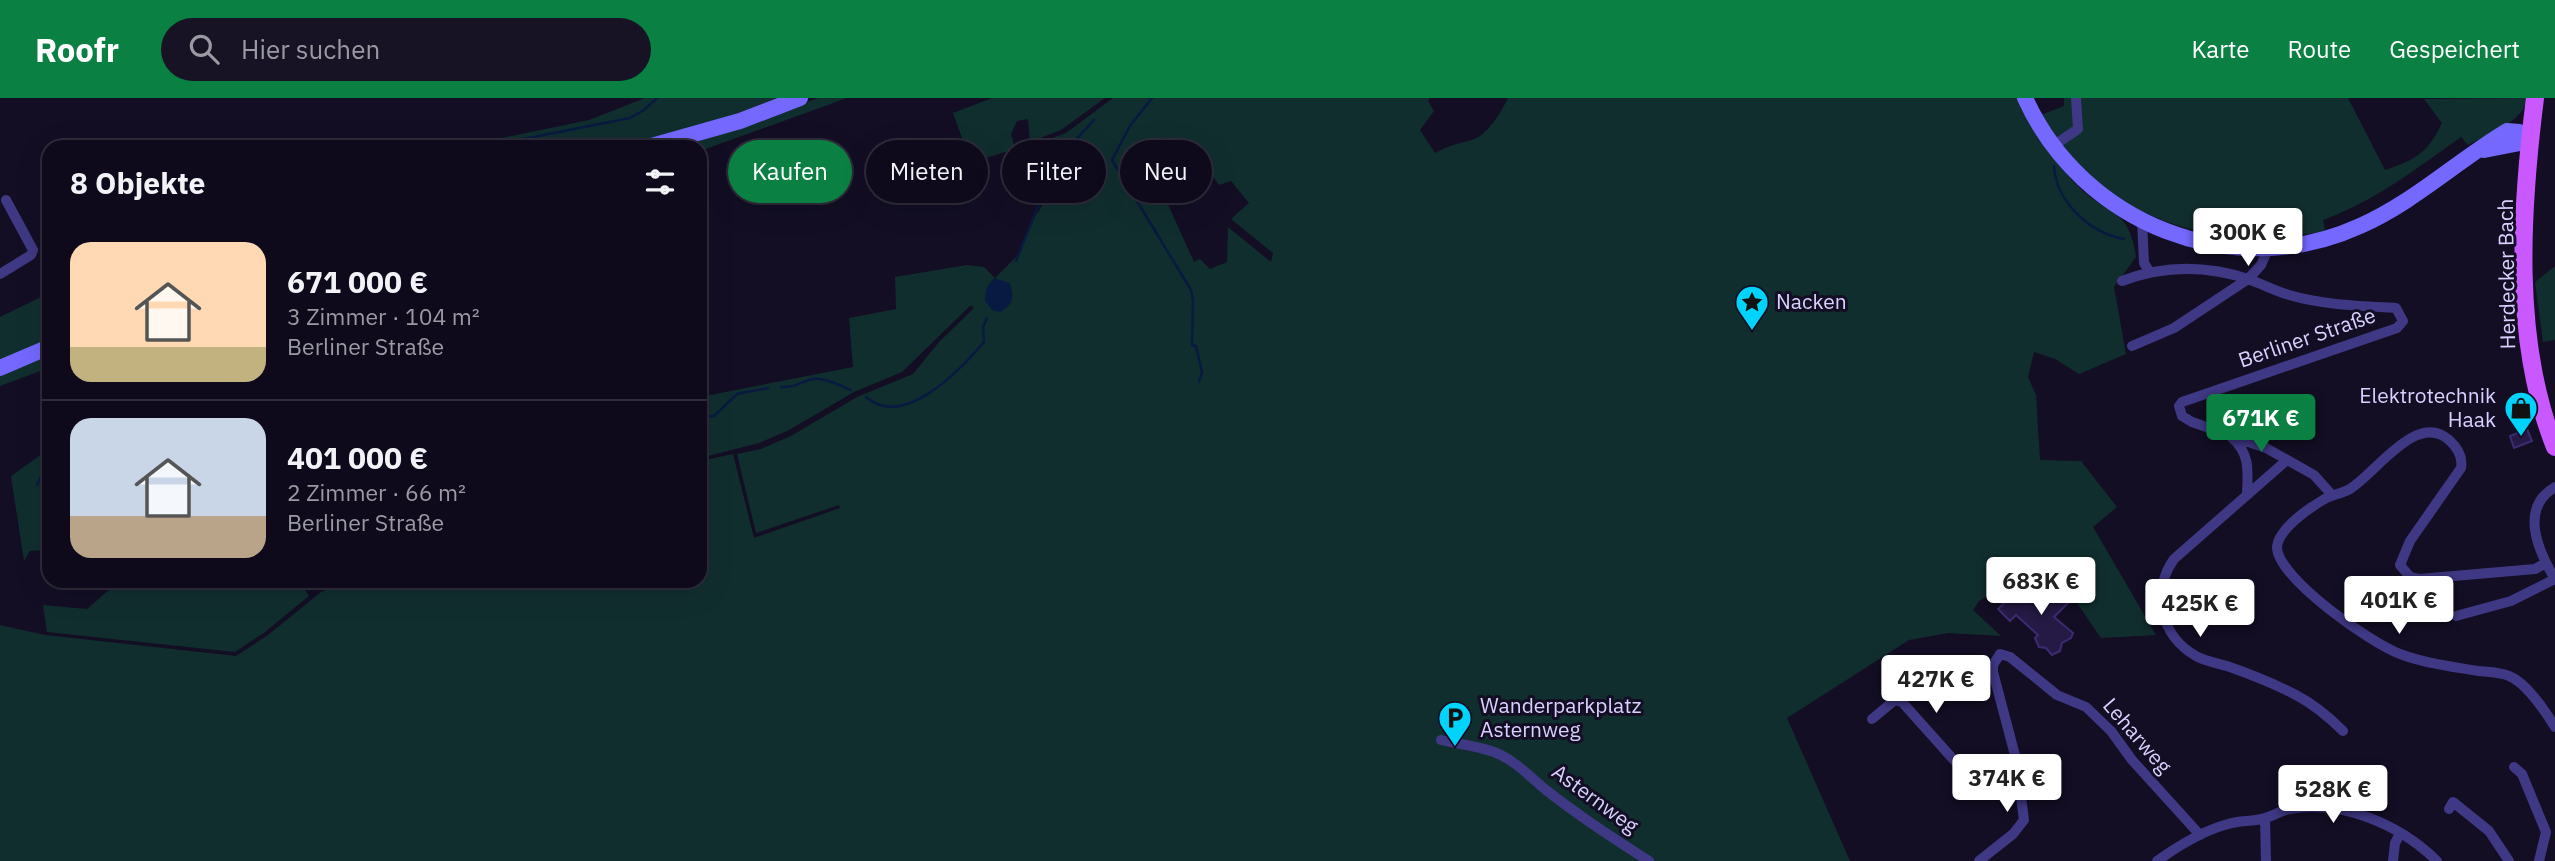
<!DOCTYPE html>
<html lang="de">
<meta charset="utf-8">
<style>
body{margin:0;font-family:"IBM Plex Sans",sans-serif;background:#171324;color:#f1f3f6;height:100vh;display:flex;flex-direction:column;font-size:26px;white-space:nowrap}
*{box-sizing:border-box;margin:0}
p{font-size:23px;color:#9b9aa3}
.icon{flex:none;width:38px;height:38px;fill:none;stroke:currentColor;stroke-width:2;stroke-linecap:round;stroke-linejoin:round}
.map{position:relative;flex:1;overflow:hidden}
.panel{position:absolute;left:42px;top:42px;width:665px;height:448px;display:flex;flex-direction:column;background:#0e0a1b;border-radius:21px;box-shadow:0 7px 28px #0002,0 0 0 2px #2e2b3a}
.panel>*{flex:none}
.banner{position:absolute;left:728px;top:42px;width:665px;height:63px;display:flex;gap:14px}
.price{position:absolute;translate:-50% -60px;padding:0 16px;border-radius:7px;background:#fff;color:#222;font-size:23px;line-height:46px;filter:drop-shadow(0 2px 4px #0008)}
.price::after{content:'';position:absolute;left:50%;top:42px;width:21px;height:16px;margin-left:-10px;background:inherit;clip-path:polygon(0 0,100% 0,50% 100%)}
.price.selected{background:#0b8043;color:#fff}
ul{padding:0;list-style:none}
li{display:flex;align-items:center;gap:21px;height:175px;padding:0 28px}
li+li{border-top:2px solid #2e2b3a}
li span{display:grid;place-items:center;flex:none;width:196px;height:140px;border-radius:21px;color:#555}
li>.icon{margin-inline-start:auto}
span .icon{width:84px;height:84px;fill:#fffc;stroke-width:1}
li b{font-size:30px}
h2{display:flex;justify-content:space-between;align-items:center;height:84px;padding:0 28px;font-size:30px}
.chip{padding:0 24px;border-radius:32px;background:#0e0a1b;box-shadow:0 7px 28px #0002,0 0 0 2px #2e2b3a;font-size:24px;line-height:63px}
.chip.selected{background:#0b8043;color:#fff}
header{display:flex;align-items:center;gap:42px;box-sizing:border-box;height:98px;padding:0 35px;background:#0b8043;color:#fff}
header strong{font-size:33px}
nav{display:flex;gap:38px;margin-inline-start:auto;font-size:24px}
.search{width:490px;height:63px;background:#171324;display:flex;align-items:center;gap:18px;box-sizing:border-box;padding:0 24px;border-radius:38px;color:#9b9aa3;font-size:26px}
.map>svg:first-child{display:block}
.green{fill:#112e2e;fill-rule:evenodd}
.water{fill:#091a42}
.lines{fill:none;stroke-linecap:round;stroke-linejoin:round}
.stream{stroke:#091a42;stroke-width:2.5}
.building{fill:#251a45;stroke:#3d2b72;stroke-width:2}
.minor{stroke:#3f3884;stroke-width:10}
.secondary{stroke:#7568ff;stroke-width:16}
.primary{stroke:#ca58ff;stroke-width:18}
.labels{text-anchor:middle;stroke-width:6;stroke-linejoin:round;paint-order:stroke}
.street-label{font-size:21px;fill:#d9d1ff;stroke:#130e24}
.poi-label{font-size:21px;fill:#d9d1ff;stroke:#130e24;text-anchor:start}
</style>
<header>
<strong>Roofr</strong>
<div class="search"><svg class="icon" aria-label="search" viewBox="0 0 24 24"><circle cx="10" cy="10" r="6"/><path d="M15 15l6 6"/></svg>Hier suchen</div>
<nav><a>Karte</a><a>Route</a><a>Gespeichert</a></nav>
</header>
<div class="map">
<svg width="2555" height="763" viewBox="0 0 2555 763">
<rect width="100%" height="100%" fill="#130e24"/>
<path class="green" d="M645 0H781L737 17 624 49H437L460 41 477 45 589 22Z
M818 0H847L700 53V49H669L741 29Z
M992 0H1105L1061 32 1030 44 1028 21 1017 23 1011 36 1015 51 966 66 962 40 953 15Z
M1113 0H1430L1428 3 1434 13 1420 32 1435 55C1450 47 1456 46 1472 42 1488 37 1501 14 1508 0H2019C2037 31 2054 66 2081 91 2110 119 2130 111 2136 159L2114 189 2126 256 2079 276 2055 261 2034 254 2028 279 2036 297 2040 362 2081 363 2117 409 2093 429 2156 537 2101 540 2048 463 1979 503 1973 512 2001 538 1948 535 1909 542 1787 620 1850 763H0V527L45 537 236 558 268 537 321 494 343 485 700 483V363L733 356 754 440 840 410 839 407 756 435 737 356 761 351 791 338 857 299 913 276 939 244 974 210 971 207 902 274 854 294 789 332 759 345 700 360V299L853 269 849 220 896 211 895 179 967 167 984 169 995 180 1021 154 1031 123 1039 113 1062 69 1052 55 1040 57 1033 47 1066 35ZM1210 75 1219 87 1231 83 1249 105 1231 121 1273 155 1271 164 1228 129 1227 164 1210 171 1200 161 1194 164 1161 91 1181 82 1188 89Z
M2064 0H2348L2385 72C2415 62 2428 55 2442 25L2424 1 2527 0C2524 24 2487 37 2468 47L2461 39C2416 71 2375 103 2323 122L2325 133C2242 149 2159 137 2092 80 2076 66 2054 35 2041 17L2064 8Z
M2555 168V242L2543 244 2535 184Z
M49 195V243L0 264V219Z
M49 257V283L43 272 0 288V278Z
M49 351V452L30 453 24 463 11 378Z
M119 483 174 489 178 483H299L309 498 265 534 235 554 47 534 43 507 87 511Z"/>
<path class="water" d="M994 180 1010 185C1014 200 1014 206 1000 214L992 212 985 203 986 191Z"/>
<g class="lines">
<path class="stream" d="M1152 0 1130 28 1112 62 1191 192 1193 202 1192 247 1196 248 1202 274 1199 284
M508 44 630 20 644 12 657 0
M1070 48 1094 22
M2054 68C2056 104 2090 135 2124 141
M1016 163 1036 113 1062 63
M781 289C795 290 800 284 813 281 824 279 841 288 851 292
M866 299C904 332 960 272 984 244L983 229 987 220
M700 320 714 318 737 296 768 290
M37 387 49 362"/>
</g>
<path class="building" d="M2527 331 2532 343 2514 350 2510 338Z
M2056 488 2067 491 2071 502 2054 519 2073 535 2071 540 2062 545 2060 553 2052 557 2046 550 2039 549 2035 540 2038 537 2016 517 2010 523 1998 511 2020 489 2042 508Z"/>
<g class="lines">
<path class="minor" d="M2053 48 2078 31 2076 0
M2142 122 2144 165 2149 173
M0 176 31 157 33 152 6 102
M2122 183C2164 167 2205 167 2248 181 2262 186 2275 193 2289 197 2323 207 2361 208 2396 210L2403 223 2397 230 2182 304 2179 308 2182 318 2192 324 2266 350 2314 377 2332 397
M2132 248 2174 230 2248 181 2261 167 2268 151
M2232 340C2250 355 2248 373 2247 395
M2287 362 2174 461C2151 493 2160 538 2196 558 2204 563 2217 565 2227 568 2250 576 2275 586 2296 597 2315 607 2329 619 2343 633
M2555 389C2519 410 2538 453 2555 481
M2546 465 2535 471 2419 481 2410 479 2400 467 2410 443 2461 370C2463 359 2457 349 2449 342 2416 312 2374 378 2348 392 2340 396 2331 397 2323 402 2309 410 2277 432 2277 450 2279 481 2372 546 2400 556 2424 565 2452 569 2478 573 2487 574 2500 574 2509 578 2527 585 2545 613 2555 629
M2456 518 2511 503 2555 481
M1872 621 1895 602 1902 604 1969 679 2016 661
M1441 642C1458 646 1478 648 1494 654 1515 662 1530 679 1546 692 1579 718 1614 741 1649 763
M2514 669 2522 676 2546 734 2539 763
M2449 711 2453 704 2489 733 2509 763
M2265 720 2266 763
M1979 763 2013 736 2024 722 2016 661 1993 574V567L2000 556 2010 559 2057 597 2086 609 2111 633 2132 662 2200 737
M2157 763C2178 748 2202 733 2228 726 2240 722 2253 724 2265 720 2274 718 2281 712 2290 711 2343 702 2399 726 2437 763
M2393 763 2395 745 2400 736"/>
<path class="secondary" d="M2025 0C2082 126 2233 186 2360 128 2414 104 2457 63 2507 33L2519 34 2531 40
M648 49 740 23 800 0
M2484 52 2520 45 2531 40
M0 270 49 249"/>
<path class="primary" d="M2535 0C2521 111 2512 243 2555 349"/>
</g>
<defs>
<symbol id="sight-pin" viewBox="-11 -11 22 30"><path d="M0 17L-7.5 6A9.5 9.5 0 1 1 7.5 6Z" fill="#00d4fc" stroke="#130e24"/><path d="M0-6L1.8-2.2L6-1.7L2.9 1.2L3.7 5.4L0 3.3L-3.7 5.4L-2.9 1.2L-6-1.7L-1.8-2.2Z" fill="#111"/></symbol>
<symbol id="shop-pin" viewBox="-11 -11 22 30"><path d="M0 17L-7.5 6A9.5 9.5 0 1 1 7.5 6Z" fill="#00d4fc" stroke="#130e24"/><path d="M-5-2.5h2.3a2.7 3.5 0 0 1 5.4 0H5L5.5 6h-11ZM-1.5-2.5h3a1.5 2.3 0 0 0-3 0Z" fill="#111"/></symbol>
<symbol id="parking-pin" viewBox="-11 -11 22 30"><path d="M0 17L-7.5 6A9.5 9.5 0 1 1 7.5 6Z" fill="#00d4fc" stroke="#130e24"/><path d="M-3.5-5.5H1a3.5 3.5 0 0 1 0 7H-1V5.5H-3.5ZM-1-3.4V-.6H.8a1.4 1.4 0 0 0 0-2.8Z" fill="#111"/></symbol>
</defs>
<g fill-rule="evenodd">
<use href="#sight-pin" x="1733" y="185" width="38" height="52"/>
<use href="#shop-pin" x="2502" y="291" width="38" height="52"/>
<use href="#parking-pin" x="1436" y="601" width="38" height="52"/>
</g>
<g class="labels">
<g class="street-label">
<text transform="translate(2507 176) rotate(-91)" y="7">Herdecker Bach</text>
<text transform="translate(2307 240) rotate(-19)" y="7">Berliner Straße</text>
<text transform="translate(2137 638) rotate(49)" y="7">Leharweg</text>
<text transform="translate(1595 701) rotate(36)" y="7">Asternweg</text>
</g>
<g class="poi-label">
<text x="1776" y="211">Nacken</text>
<text x="2496" y="305" text-anchor="end">Elektrotechnik<tspan x="2496" dy="24">Haak</tspan></text>
<text x="1480" y="615">Wanderparkplatz<tspan x="1480" dy="24">Asternweg</tspan></text>
</g>
</g>
</svg>
<b class="price" style="left:2248px;top:170px">300K €</b>
<b class="price selected" style="left:2261px;top:356px">671K €</b>
<b class="price" style="left:2041px;top:519px">683K €</b>
<b class="price" style="left:2399px;top:538px">401K €</b>
<b class="price" style="left:2200px;top:541px">425K €</b>
<b class="price" style="left:1936px;top:617px">427K €</b>
<b class="price" style="left:2007px;top:716px">374K €</b>
<b class="price" style="left:2333px;top:727px">528K €</b>
<div class="banner">
<a class="chip selected">Kaufen</a>
<a class="chip">Mieten</a>
<a class="chip">Filter</a>
<a class="chip">Neu</a>
</div>
<section class="panel">
<h2>8 Objekte<svg class="icon" aria-label="filters" viewBox="0 0 24 24"><path d="M4 7h16M4 17h16"/><circle cx="9" cy="7" r="2"/><circle cx="15" cy="17" r="2"/></svg></h2>
<ul>
<li><span style="background:linear-gradient(#ffd9b3 75%,#c2b280 0)"><svg class="icon" aria-label="home" viewBox="0 0 24 24"><path d="M3 11l9-7 9 7M6 9v11h12V9"/></svg></span><div><b>671 000 €</b><p>3 Zimmer · 104 m²</p><p>Berliner Straße</p></div></li>
<li><span style="background:linear-gradient(#c9d6e8 70%,#b9a48a 0)"><svg class="icon" aria-label="home" viewBox="0 0 24 24"><path d="M3 11l9-7 9 7M6 9v11h12V9"/></svg></span><div><b>401 000 €</b><p>2 Zimmer · 66 m²</p><p>Berliner Straße</p></div></li>
</ul>
</section>
</div>
